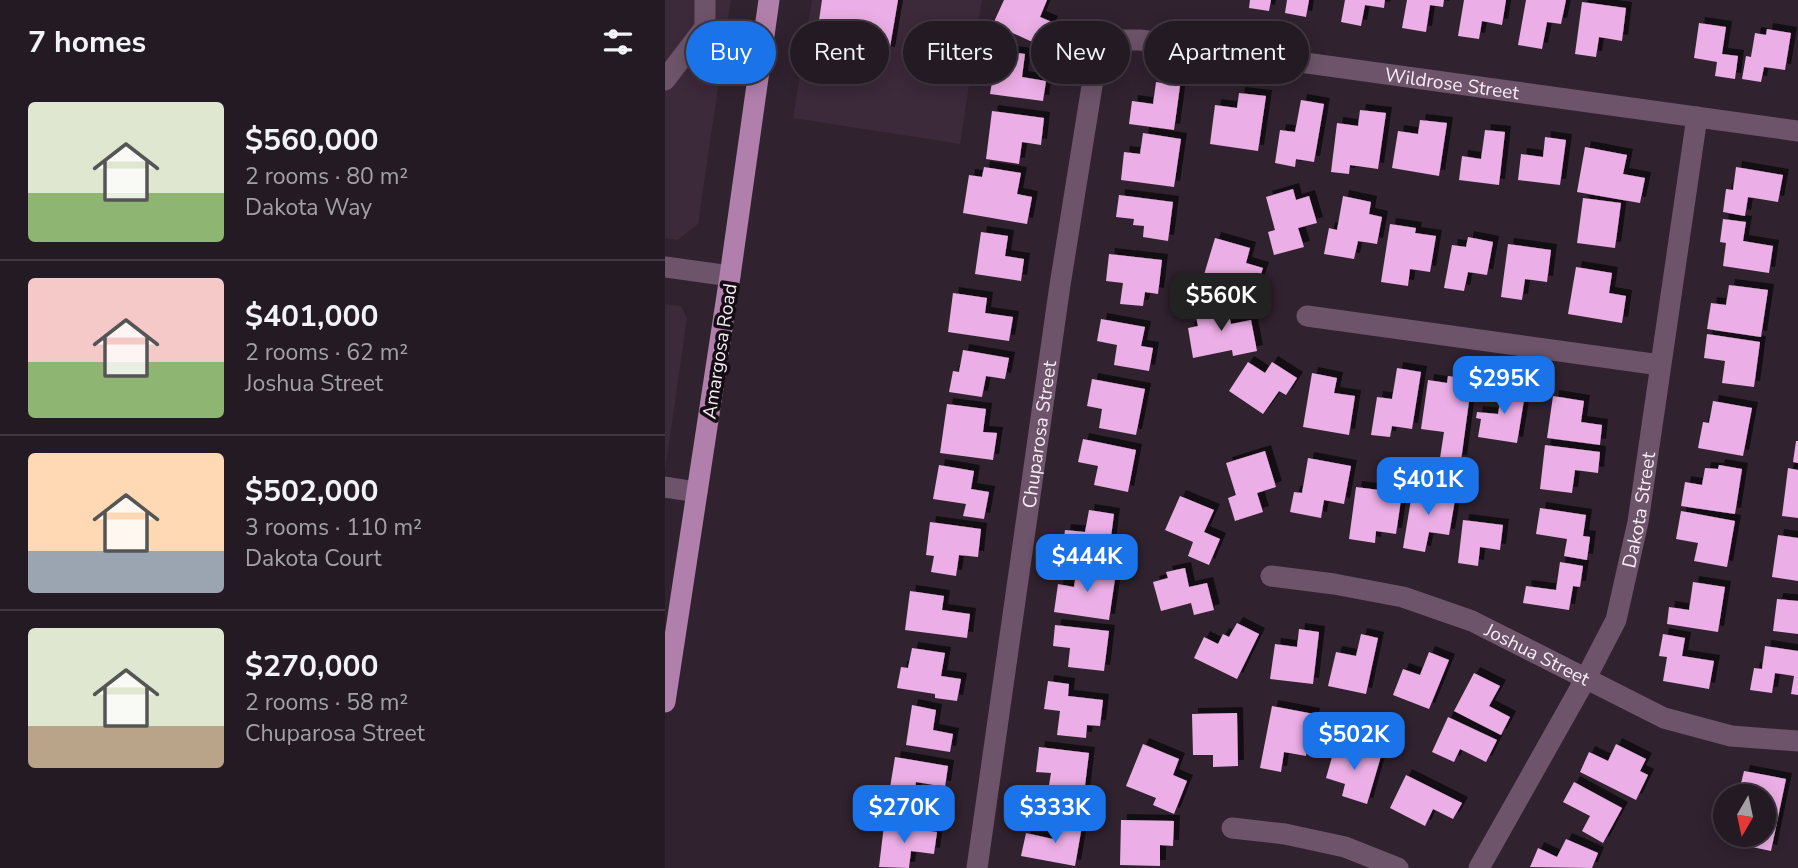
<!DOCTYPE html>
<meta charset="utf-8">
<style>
body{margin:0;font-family:"Nunito Sans",sans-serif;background:#302730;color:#f1f3f6;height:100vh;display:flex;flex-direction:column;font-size:26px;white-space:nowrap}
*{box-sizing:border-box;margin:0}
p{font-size:23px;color:#a3a1a6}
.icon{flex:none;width:38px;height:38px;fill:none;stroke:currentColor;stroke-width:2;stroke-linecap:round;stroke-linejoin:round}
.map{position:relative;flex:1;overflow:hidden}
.drawer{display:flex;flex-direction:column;background:#241a23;width:665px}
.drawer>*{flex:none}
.hud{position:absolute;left:21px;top:21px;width:665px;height:63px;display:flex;gap:14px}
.needle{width:46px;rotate:189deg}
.tools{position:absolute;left:1048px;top:784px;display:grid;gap:14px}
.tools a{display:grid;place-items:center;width:63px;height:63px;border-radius:50%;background:#241a23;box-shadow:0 4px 18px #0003,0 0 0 2px #413841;font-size:35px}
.price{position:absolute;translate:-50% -60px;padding:0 16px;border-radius:14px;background:#1a73e8;color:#fff;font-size:23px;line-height:46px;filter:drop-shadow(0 2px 4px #0008)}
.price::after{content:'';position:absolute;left:50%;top:42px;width:21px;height:16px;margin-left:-10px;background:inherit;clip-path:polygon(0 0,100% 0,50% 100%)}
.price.on{background:#222;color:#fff}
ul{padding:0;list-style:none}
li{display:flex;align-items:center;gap:21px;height:175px;padding:0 28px}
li+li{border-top:2px solid #413841}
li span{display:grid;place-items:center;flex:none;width:196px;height:140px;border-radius:7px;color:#555}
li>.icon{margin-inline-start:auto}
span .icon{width:84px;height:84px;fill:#fffc;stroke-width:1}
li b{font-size:30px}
h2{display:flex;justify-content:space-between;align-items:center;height:84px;padding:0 28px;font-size:30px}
.tag{padding:0 24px;border-radius:32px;background:#241a23;box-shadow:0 4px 18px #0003,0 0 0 2px #413841;font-size:24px;line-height:63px}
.tag.on{background:#1a73e8;color:#fff}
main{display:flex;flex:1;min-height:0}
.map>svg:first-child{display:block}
.built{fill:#3c293a}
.building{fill:#ecaee6;filter:url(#shadow)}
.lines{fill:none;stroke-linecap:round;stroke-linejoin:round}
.minor{stroke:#6d546a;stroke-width:21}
.major{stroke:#b17fac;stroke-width:21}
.labels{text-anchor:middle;stroke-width:7;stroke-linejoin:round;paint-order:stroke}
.street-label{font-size:19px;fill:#f6ecf4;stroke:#140e14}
</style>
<main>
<section class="drawer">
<h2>7 homes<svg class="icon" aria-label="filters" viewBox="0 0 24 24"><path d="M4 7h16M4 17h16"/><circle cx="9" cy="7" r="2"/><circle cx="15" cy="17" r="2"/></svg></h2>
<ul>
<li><span style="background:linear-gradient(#dfe7d0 65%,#8fb573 0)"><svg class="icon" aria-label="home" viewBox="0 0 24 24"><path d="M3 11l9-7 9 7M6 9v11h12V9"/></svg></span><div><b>$560,000</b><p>2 rooms · 80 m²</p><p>Dakota Way</p></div></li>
<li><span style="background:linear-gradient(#f6c9c9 60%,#8fb573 0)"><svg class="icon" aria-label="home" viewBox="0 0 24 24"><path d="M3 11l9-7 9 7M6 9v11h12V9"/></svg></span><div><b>$401,000</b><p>2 rooms · 62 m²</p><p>Joshua Street</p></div></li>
<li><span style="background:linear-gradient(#ffd9b3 70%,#9aa5b1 0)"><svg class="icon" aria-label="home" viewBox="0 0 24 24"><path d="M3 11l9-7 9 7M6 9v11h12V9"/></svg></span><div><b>$502,000</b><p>3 rooms · 110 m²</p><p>Dakota Court</p></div></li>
<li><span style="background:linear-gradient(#dfe7d0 70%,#b9a48a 0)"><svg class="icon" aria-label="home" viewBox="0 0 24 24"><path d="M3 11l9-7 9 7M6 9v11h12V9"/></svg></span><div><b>$270,000</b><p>2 rooms · 58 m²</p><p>Chuparosa Street</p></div></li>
</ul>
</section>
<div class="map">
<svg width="1133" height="868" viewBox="0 0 1133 868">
<defs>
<filter id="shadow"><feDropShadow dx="6" dy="-6" stdDeviation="0" flood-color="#0009"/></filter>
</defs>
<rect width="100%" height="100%" fill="#30222f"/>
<path class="built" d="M0 0H66L33 224 13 240 0 238Z
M147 0H317L295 144 128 118Z
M0 304 16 306 22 318 0 471Z"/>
<path class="building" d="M157 0H233L224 53 171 45 172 37 152 34Z
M339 0H382L375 17 387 22 376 46 328 24Z
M585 0H606L604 11 584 8Z
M622 0H644L641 17 620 13Z
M680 0H720L719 8 700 5 696 26 676 22Z
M742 0H779L778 7 765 5 761 32 737 28Z
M799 0H841L837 25 817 21 814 39 793 36Z
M861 0H901L896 24 882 22 877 49 853 45Z
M917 2 961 8 957 41 934 37 931 57 910 54Z
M1034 23 1061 27 1057 54 1073 56 1070 79 1050 76 1052 62 1029 58Z
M1102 29 1126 33 1120 70 1099 67 1096 82 1077 79 1081 56 1086 57 1090 33 1101 35Z
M331 50 360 54 357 77 381 81 378 101 325 94 327 82 318 81 321 61 329 63Z
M491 82 515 86 509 130 464 124 467 101 488 104Z
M574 93 601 96 593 151 545 144 550 105 572 108Z
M636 100 659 104 649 162 631 159 630 167 610 163 615 130 630 132Z
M695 110 721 113 713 169 685 165 684 174 666 172 672 123 693 126Z
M327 111 379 118 376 145 357 142 354 164 321 159Z
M755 120 782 123 774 176 727 168 733 131 753 134Z
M820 130 840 132 834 185 794 180 797 156 816 159Z
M478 133 516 139 509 187 456 180 459 152 475 154Z
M880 137 901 140 895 185 853 180 856 154 878 157Z
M920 147 962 155 958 174 980 178 975 203 912 192Z
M319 167 356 173 352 194 367 197 362 224 298 213 304 175 317 177Z
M1071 167 1118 175 1113 202 1083 197 1080 216 1058 212 1061 189 1068 190Z
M628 189 631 200 644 196 652 223 633 228 639 247 609 255 603 232 610 230 601 197Z
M454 195 508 202 503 241 478 237 479 226 468 225 469 219 451 217Z
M678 196 706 202 704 214 717 217 712 244 693 241 689 259 659 254 664 228 672 230Z
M918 198 956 203 950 248 912 243Z
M1058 219 1081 222 1078 241 1108 246 1104 273 1058 266 1061 243 1055 242Z
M725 224 751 228 750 233 771 236 765 272 745 269 743 286 716 282Z
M316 232 343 236 340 256 359 259 356 281 310 274Z
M803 237 828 242 822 275 803 272 799 291 779 288 787 245 801 247Z
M550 238 585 248 581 263 598 268 590 292 538 278Z
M843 244 886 250 882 282 860 279 857 300 836 297Z
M444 254 497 260 493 294 480 292 478 306 455 304 458 283 441 281Z
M911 267 947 273 944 293 961 296 957 323 903 314Z
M1064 285 1103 290 1096 337 1042 329 1046 303 1061 305Z
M288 293 322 298 320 313 348 317 344 341 283 332Z
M561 300 566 324 586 320 592 351 568 356 567 350 528 358 523 328 533 326 530 312 546 309 545 304Z
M436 319 480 327 476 346 488 348 484 371 449 365 452 345 432 341Z
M1042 334 1095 342 1089 387 1057 383 1060 361 1039 358Z
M298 350 344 358 340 379 321 376 317 397 284 392 288 371 294 372Z
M583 362 600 373 607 362 632 378 621 395 614 391 598 414 564 391Z
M732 368 756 372 747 429 727 426 725 437 706 435 712 397 727 399Z
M647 373 672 378 669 393 690 396 684 435 638 427Z
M783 376 807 379 796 461 775 458 779 432 756 429 763 380 782 383Z
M427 379 480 389 471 435 434 428 437 409 422 406Z
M838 384 861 388 852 443 813 437 816 419 811 418 812 412 833 414Z
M888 396 919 401 916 422 937 425 935 445 882 438Z
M1048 401 1087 408 1078 456 1033 448 1038 422 1044 423Z
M282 404 321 409 318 432 332 433 328 460 275 453Z
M418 439 471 450 463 492 429 485 433 466 413 462Z
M1131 441H1133V463L1128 462Z
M880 445 935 452 933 473 910 470 907 493 875 489Z
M600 451 611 487 592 493 598 512 570 521 563 498 571 495 561 463Z
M643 458 686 466 679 504 659 500 656 518 625 512 629 492 637 493Z
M274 465 309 471 306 489 324 492 319 519 298 516 301 504 268 499Z
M1054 465 1077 469 1070 514 1016 506 1020 482 1037 485 1040 468 1053 469Z
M1123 468 1133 470V518L1117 516Z
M691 487 737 493 731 534 711 531 710 543 684 539Z
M748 487 791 494 784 535 764 532 760 552 738 548Z
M515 496 549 510 539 532 555 539 544 565 523 556 528 542 500 530Z
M875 508 921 515 918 536 925 537 922 560 899 556 902 539 871 534Z
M424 510 449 514 443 560 397 553 400 530 420 532Z
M1016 511 1070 521 1062 567 1029 561 1033 543 1011 539Z
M798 520 838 525 835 550 815 547 813 566 793 563Z
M265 522 316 529 313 557 294 555 291 576 266 572 269 556 261 555Z
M1113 535 1133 538V581L1107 577Z
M895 562 918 566 915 587 908 586 904 610 858 603 861 586 891 590Z
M412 566 451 572 444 620 389 612 393 584 409 587Z
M520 568 524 587 542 583 549 610 529 615 526 603 496 611 488 582 503 578 501 572Z
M1028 582 1060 587 1053 632 1002 624 1004 607 1024 610Z
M245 591 279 596 277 610 305 614 302 638 240 630Z
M1112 599 1133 601V634L1108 631Z
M572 623 594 634 572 679 529 658 539 637 553 644 558 634 564 637Z
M390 625 444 631 439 671 403 667 405 648 388 646Z
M634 629 654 632 648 684 605 679 610 644 632 647Z
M696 634 713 638 701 694 663 686 671 652 691 656Z
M998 634 1020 638 1017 656 1049 661 1044 689 998 681 1002 657 994 656Z
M1100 646 1133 651V695L1126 694 1129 676 1110 673 1107 693 1085 690 1089 668 1097 669Z
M247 648 280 653 276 676 296 679 292 701 270 698V694L232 688 236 667 243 668Z
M764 652 784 660 764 709 728 695 738 669 755 675Z
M809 673 835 686 824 706 845 717 836 735 789 711Z
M383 681 404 684 403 696 438 700 435 726 422 725 421 738 392 735 395 711 379 709Z
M247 705 271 710 268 730 288 734 285 752 241 745Z
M607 706 649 714 641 756 619 752 616 772 595 768Z
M572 713 573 766 548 767V755H528L527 714Z
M783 717 832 740 821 762 795 749 789 762 767 752Z
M671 743 716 756 702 804 677 796 680 784 661 778Z
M478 744 514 759 508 775 522 781 509 814 488 805 491 798 461 786Z
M951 744 981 759 975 771 983 775 971 800 915 772 924 752 943 761Z
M374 747 424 753 418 802 382 797 386 773 371 772Z
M230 757 283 766 280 787 251 782 248 804 223 800Z
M1079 771 1121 779 1106 851 1068 843 1069 835H1099V796H1073Z
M741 775 797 803 788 819 768 809 760 826 725 808Z
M909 782 957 808 938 843 917 831 925 816 898 802Z
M456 820 509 821 508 846 495 845V866L455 865Z
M392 822 417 826 410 866 356 856 361 833 388 839Z
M219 825 272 832 269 854 246 851 244 868 214 867Z
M901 839 933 853 927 868 865 867 873 848 892 857Z"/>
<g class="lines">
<g class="minor">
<path d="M0 80 40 27V0"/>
<path d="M0 267 65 276"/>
<path d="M642 316 995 365"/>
<path d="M0 487 32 492"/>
<path id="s1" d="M606 576 669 584 738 597 807 621 999 718 1066 736 1133 741"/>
<path d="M567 828 620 834 680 847 733 868"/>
<path id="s2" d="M312 868 395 285 431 61 440 45 454 40H475L1133 131"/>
<path id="s3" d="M814 868 921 678 951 620 973 522 1032 117"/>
</g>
<path class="major" d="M0 702 65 276 104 0"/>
</g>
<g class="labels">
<g class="street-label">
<text dy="7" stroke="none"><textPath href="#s2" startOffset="1185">Wildrose Street</textPath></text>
<text transform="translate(54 351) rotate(-81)" y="7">Amargosa Road</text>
<text dy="7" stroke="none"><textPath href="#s2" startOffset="438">Chuparosa Street</textPath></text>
<text dy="7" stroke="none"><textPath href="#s3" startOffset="396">Dakota Street</textPath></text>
<text dy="7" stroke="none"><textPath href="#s1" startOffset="280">Joshua Street</textPath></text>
</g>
</g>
</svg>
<div class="tools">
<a><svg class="needle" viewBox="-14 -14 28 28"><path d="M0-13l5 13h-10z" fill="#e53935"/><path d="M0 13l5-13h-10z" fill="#a3a1a6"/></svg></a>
</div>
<b class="price on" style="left:556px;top:333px">$560K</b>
<b class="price" style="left:839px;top:416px">$295K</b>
<b class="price" style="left:763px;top:517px">$401K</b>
<b class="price" style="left:422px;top:594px">$444K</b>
<b class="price" style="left:689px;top:772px">$502K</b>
<b class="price" style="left:239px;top:845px">$270K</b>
<b class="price" style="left:390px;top:845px">$333K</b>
<div class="hud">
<a class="tag on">Buy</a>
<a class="tag">Rent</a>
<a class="tag">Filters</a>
<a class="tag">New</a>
<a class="tag">Apartment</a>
</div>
</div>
</main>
